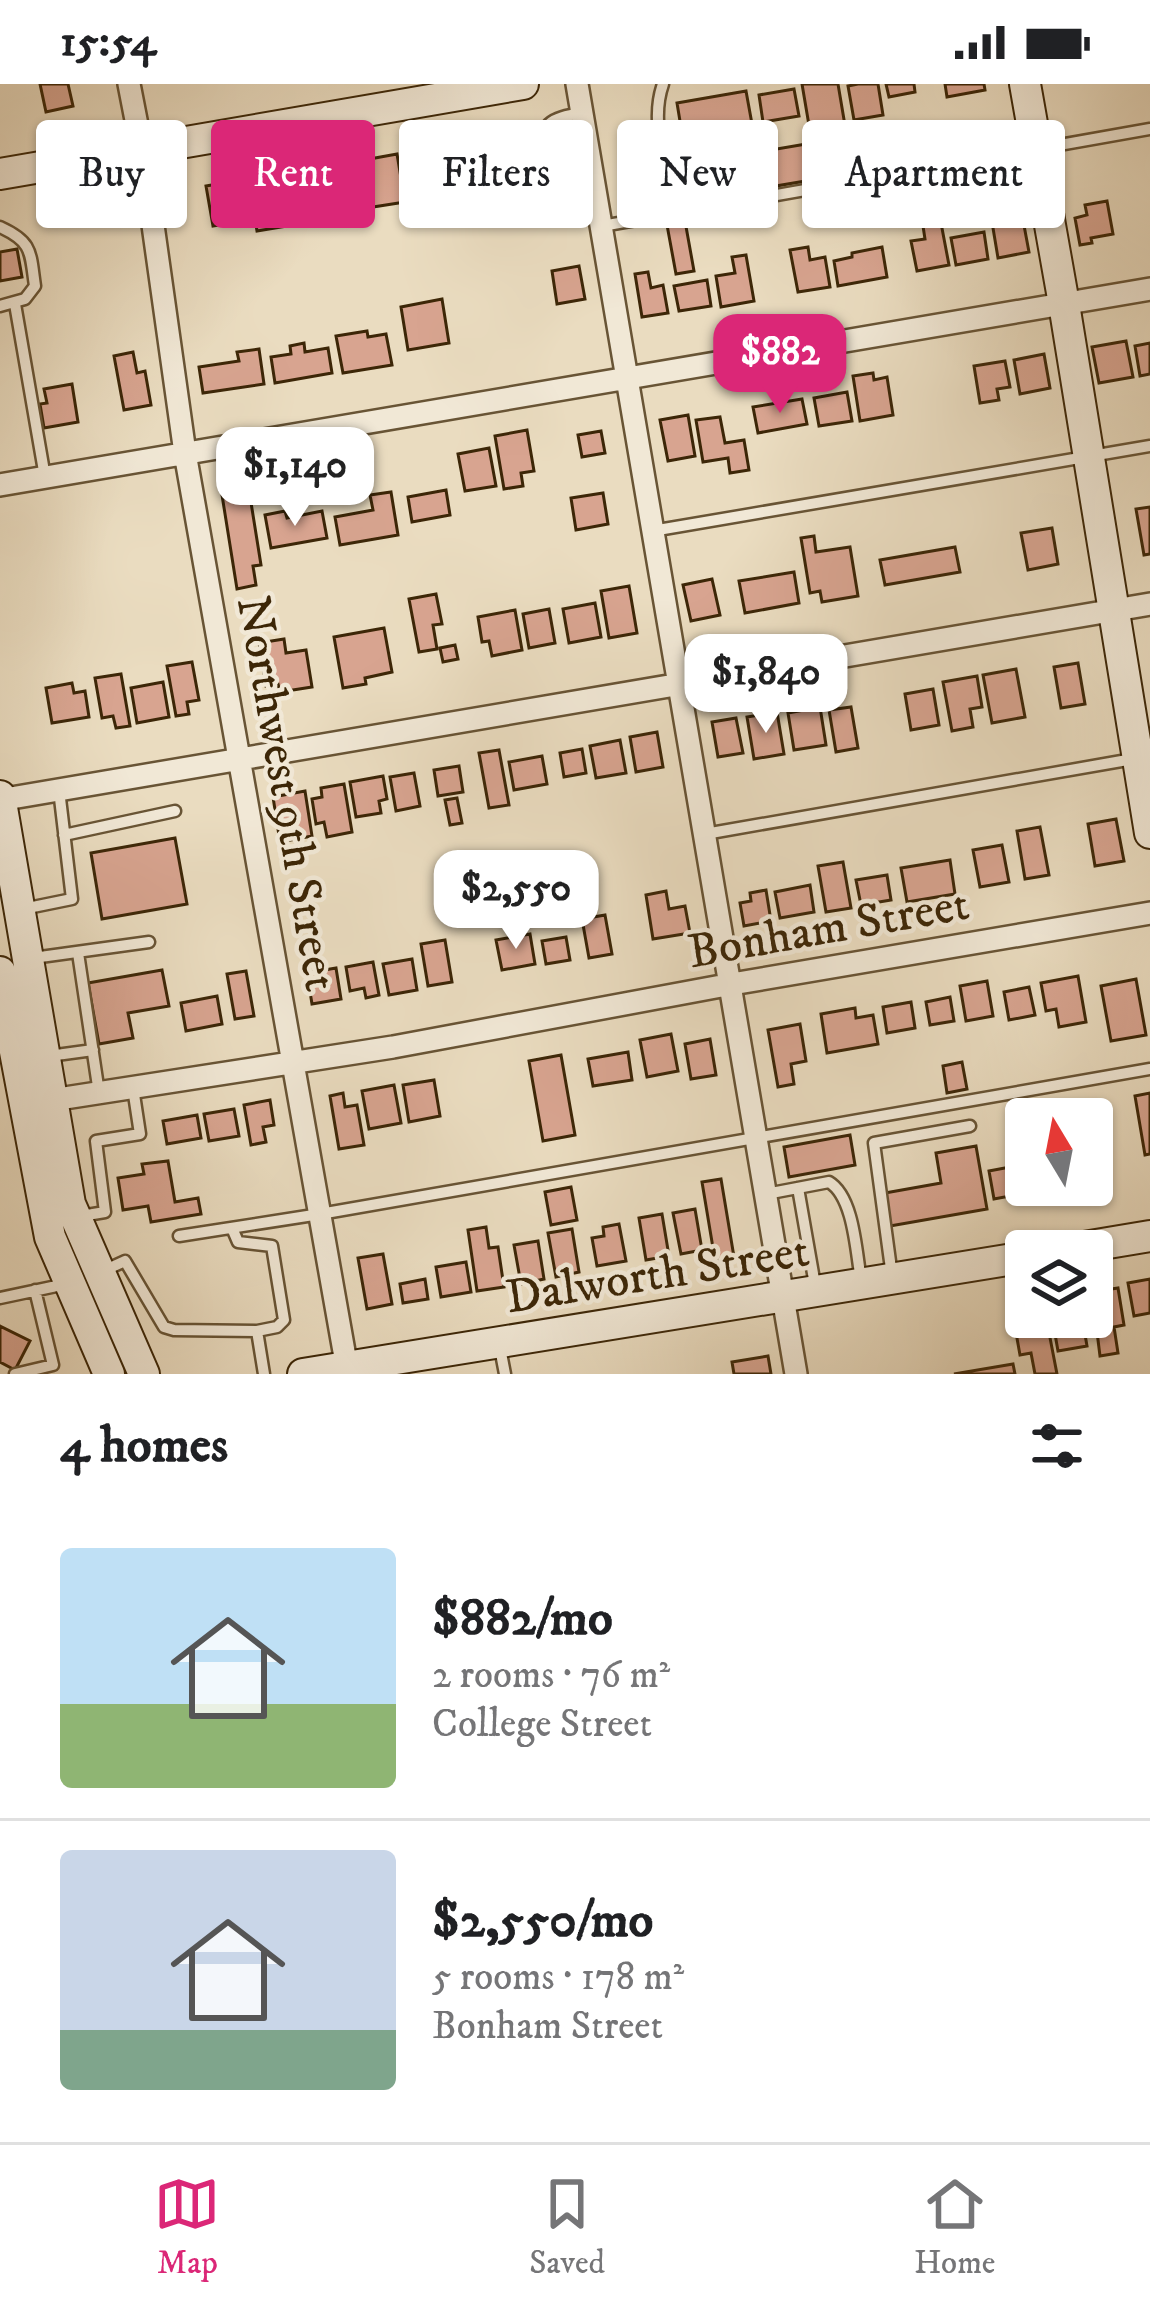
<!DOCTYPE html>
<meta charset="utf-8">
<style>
body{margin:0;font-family:"IM FELL DW Pica",serif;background:#f2f2f2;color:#202124;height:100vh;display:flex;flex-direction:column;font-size:45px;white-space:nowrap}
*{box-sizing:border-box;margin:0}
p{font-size:39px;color:#757577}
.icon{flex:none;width:66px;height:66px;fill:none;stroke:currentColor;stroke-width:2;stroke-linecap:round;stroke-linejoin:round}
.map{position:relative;height:1290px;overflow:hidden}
.details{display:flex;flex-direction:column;background:#fff;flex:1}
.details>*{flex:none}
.top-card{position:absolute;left:36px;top:36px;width:1080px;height:108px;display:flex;gap:24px}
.needle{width:78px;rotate:350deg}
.buttons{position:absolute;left:1005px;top:1014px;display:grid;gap:24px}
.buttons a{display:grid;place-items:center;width:108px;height:108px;border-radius:12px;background:#fff;box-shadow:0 3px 9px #0004;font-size:60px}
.price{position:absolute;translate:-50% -102px;padding:0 27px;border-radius:24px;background:#fff;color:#222;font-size:39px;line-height:78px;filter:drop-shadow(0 3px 6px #0008)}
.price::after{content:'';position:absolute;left:50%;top:72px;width:36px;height:27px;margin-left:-18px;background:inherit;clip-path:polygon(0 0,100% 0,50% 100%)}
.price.selected{background:#db2777;color:#fff}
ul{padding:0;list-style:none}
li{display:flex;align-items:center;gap:36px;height:300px;padding:0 60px}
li+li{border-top:3px solid #e0e0e0}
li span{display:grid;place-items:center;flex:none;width:336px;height:240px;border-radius:12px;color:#555}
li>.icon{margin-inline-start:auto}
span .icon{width:144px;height:144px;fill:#fffc;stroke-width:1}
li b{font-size:51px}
h2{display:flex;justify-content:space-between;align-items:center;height:144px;padding:0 60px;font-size:51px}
.pill{padding:0 42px;border-radius:12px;background:#fff;box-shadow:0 3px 9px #0004;font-size:42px;line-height:108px}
.pill.selected{background:#db2777;color:#fff}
.status{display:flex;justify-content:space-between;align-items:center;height:84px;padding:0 60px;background:#fff;direction:ltr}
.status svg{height:33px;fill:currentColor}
.dock{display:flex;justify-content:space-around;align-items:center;height:168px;border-top:3px solid #e0e0e0;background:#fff;font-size:33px;color:#757577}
.dock a{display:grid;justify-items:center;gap:6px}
.dock .selected{color:#db2777}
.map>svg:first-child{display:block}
.building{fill:#d8a490;stroke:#3c2607;stroke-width:3}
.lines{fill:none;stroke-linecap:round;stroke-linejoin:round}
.lane-casing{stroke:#685435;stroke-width:15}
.street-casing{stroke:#685435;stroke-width:26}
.secondary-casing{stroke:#3c2607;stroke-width:34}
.lane{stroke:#f1e8d6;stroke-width:10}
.street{stroke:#f1e8d6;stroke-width:21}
.secondary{stroke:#f1e8d6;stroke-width:30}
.labels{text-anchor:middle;stroke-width:9;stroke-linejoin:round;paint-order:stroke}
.street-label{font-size:48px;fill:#3c2607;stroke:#f1e8d6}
</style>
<div class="status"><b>15:54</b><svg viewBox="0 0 49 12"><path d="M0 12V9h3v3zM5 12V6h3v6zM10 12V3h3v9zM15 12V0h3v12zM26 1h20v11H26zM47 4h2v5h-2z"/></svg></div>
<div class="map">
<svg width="1150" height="1290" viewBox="0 0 1150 1290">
<rect width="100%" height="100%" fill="#eadcc0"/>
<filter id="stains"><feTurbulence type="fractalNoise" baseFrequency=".00167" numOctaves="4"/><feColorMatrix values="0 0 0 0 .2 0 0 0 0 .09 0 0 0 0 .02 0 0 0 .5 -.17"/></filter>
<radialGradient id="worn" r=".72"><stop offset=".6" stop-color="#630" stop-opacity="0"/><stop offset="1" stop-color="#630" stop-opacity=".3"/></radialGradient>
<path class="building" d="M40 0H68L73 22 46 28Z
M802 0H838L853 89 693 116 677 19 746 7 752 40 718 45 724 74 812 59Z
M858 0H878L883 31 854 36 848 2Z
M886 0H914L915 8 889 13Z
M945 0H984L985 6 947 13Z
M794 5 799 32 763 38 759 11Z
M439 63 447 114 415 119 406 69Z
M397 70 405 118 373 123 364 76Z
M356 73 364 115 332 120 325 79Z
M315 80 321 118 293 123 286 86Z
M278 89 287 142 257 147 248 94Z
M235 97 242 137 213 142 206 102Z
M1107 117 1113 150 1091 154 1092 159 1080 161 1075 134 1087 131 1085 121Z
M1005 123 1008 139 1023 136 1029 168 998 174 990 126Z
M685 137 694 187 676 190 667 141Z
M941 139 949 181 917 187 911 157 925 155 923 142Z
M984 148 988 175 956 181 951 154Z
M808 163 810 176 825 173 830 203 798 208 790 166Z
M882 163 887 193 838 202 834 177 852 173V169Z
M17 165 22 193 0 197V168Z
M746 171 754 217 721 223 716 192 735 189 732 173Z
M579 182 585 215 557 220 552 187Z
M648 188 651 204 663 201 668 229 642 233 635 190Z
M707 196 711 222 679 227 674 202Z
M442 215 449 259 408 266 401 223Z
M367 247 368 253 386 250 392 281 343 289 336 252Z
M1126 257 1133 293 1099 299 1092 263Z
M304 259 305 268 328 264 332 289 275 299 271 273 291 270 290 262Z
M1150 259V290L1140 292 1135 262Z
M259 265 264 300 203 309 199 283 239 277 237 268Z
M133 268 137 289 145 287 151 321 124 326 114 272Z
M1044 270 1050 304 1020 310 1014 276Z
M1005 277 1010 303 997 305 999 316 980 319 974 282Z
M873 289 874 296 887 293 893 331 860 337 853 292Z
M72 300 78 338 44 344 40 320 47 319 44 305Z
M847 308 852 337 819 342 814 314Z
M802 315 807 340 758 349 753 323Z
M688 331 695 372 668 377 660 336Z
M720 333 725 359 744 356 749 386 730 389 728 374 703 378 696 336Z
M527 346 534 387 521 389 523 402 504 405 495 352Z
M601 347 605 369 582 373 578 351Z
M489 364 496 402 465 407 458 370Z
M249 406 261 481 253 482 256 501 237 505 222 411Z
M446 406 450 431 412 438 408 413Z
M391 408 398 451 340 461 335 433 373 426 370 411Z
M603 409 608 440 576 446 571 414Z
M1150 423V470L1144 471 1136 425Z
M285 427 287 434 322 427 327 454 271 464 265 431Z
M1052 444 1058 480 1028 486 1021 449Z
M814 452 816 468 850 463 858 512 822 518 820 507 810 509 801 454Z
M955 463 960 488 885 501 880 476Z
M794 488 799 519 745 529 739 497Z
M712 495 720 531 691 537 683 501Z
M629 502 637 549 609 554 601 507Z
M436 510 442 540 433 541 437 565 419 568 409 515Z
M595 519 601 553 569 559 563 525Z
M549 525 555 559 529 564 523 530Z
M515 526 522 566 492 572 489 557 482 558 478 533Z
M384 544 392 588 365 594 366 600 343 604 334 553Z
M284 555 286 569 306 566 312 603 280 608 278 600 266 602 259 559Z
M455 561 458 575 443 578 440 564Z
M192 578 199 616 187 618 189 630 176 632 167 582Z
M1078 579 1085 620 1061 624 1054 583Z
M1016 585 1025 633 992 639 983 591Z
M121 590 130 642 116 644 113 632 102 634 95 594Z
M977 592 982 623 970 625 973 643 952 647 943 598Z
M163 598 169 633 137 639 131 604Z
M72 599 74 609 85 607 89 633 52 639 46 604Z
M933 605 939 641 911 646 905 610Z
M820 623 826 661 794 666 788 629Z
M851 623 858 664 836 668 829 626Z
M777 628 784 670 754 675 747 633Z
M736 634 743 669 718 673 712 638Z
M657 648 663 683 636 688 630 653Z
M620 656 626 689 596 694 590 662Z
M582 665 586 689 564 693 560 669Z
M499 666 509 721 489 724 479 669Z
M542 672 547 700 514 706 509 678Z
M459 682 463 708 438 712 434 686Z
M414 689 420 722 396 727 390 693Z
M383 692 387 715 379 717 381 729 356 733 350 698Z
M344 700 352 748 327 753 324 738 316 740 312 715 322 713 321 704Z
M305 707 312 752 280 758 273 713Z
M457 714 462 739 450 741 445 716Z
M1116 735 1124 777 1095 782 1088 740Z
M1040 743 1049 791 1025 795 1017 747Z
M175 754 187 820 102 835 91 769Z
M1002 761 1009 798 980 803 973 766Z
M950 776 955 810 907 818 901 784Z
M843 778 851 824 826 828 818 782Z
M887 791 891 816 861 821 856 796Z
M810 801 814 828 780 834 775 808Z
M766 806 771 837 744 842 740 819 751 817 750 809Z
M666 807 669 825 685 822 690 849 653 855 646 811Z
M605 831 612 870 589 874 582 835Z
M530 850 535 880 502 886 496 856Z
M566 853 570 876 546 880 542 857Z
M445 856 452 898 428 902 421 860Z
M412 875 417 906 389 911 383 880Z
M373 878 379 911 366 914 364 904 350 907 346 883Z
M336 884 341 915 312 920 307 889Z
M162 886 169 922 128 929 133 954 99 960 88 899Z
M246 887 254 932 235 935 227 890Z
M1078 892 1086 938 1059 943 1056 925 1046 927 1041 899Z
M1136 895 1146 951 1111 957 1101 902Z
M987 897 993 932 966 937 960 902Z
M1029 903 1035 931 1009 936 1004 908Z
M217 912 222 940 186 947 181 919Z
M950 913 954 937 930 941 926 918Z
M911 918 915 944 887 949 883 923Z
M855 924 856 934 873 931 878 960 827 969 821 930Z
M800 940 806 977 791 980 794 1000 778 1003 768 946Z
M671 950 678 987 647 993 640 956Z
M710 955 716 991 691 995 685 960Z
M628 968 632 996 593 1002 588 975Z
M561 971 575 1051 543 1057 529 977Z
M962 978 967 1005 947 1009 943 982Z
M434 996 440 1032 409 1038 403 1001Z
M394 1001 401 1039 369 1045 362 1007Z
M343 1009 345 1023 357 1021 364 1061 339 1065 330 1012Z
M1150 1009V1070L1145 1071 1135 1012Z
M270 1016 274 1041 263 1043 266 1058 251 1061 244 1021Z
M234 1025 239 1052 209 1057 204 1030Z
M197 1031 201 1054 167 1060 163 1037Z
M850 1051 855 1081 789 1093 784 1063Z
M1098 1059 1105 1097 1092 1099V1060Z
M976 1062 987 1125 890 1142 885 1109 941 1099 936 1069Z
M168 1077 175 1118 198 1114 201 1130 151 1138 148 1122 123 1126 118 1094 144 1090 142 1080Z
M1021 1081 1026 1109 994 1115 989 1087Z
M721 1095 734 1173 715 1176 702 1098Z
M1031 1101H1062V1104L1033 1109Z
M571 1103 577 1136 551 1141 545 1108Z
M695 1125 702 1166 681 1170 673 1129Z
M662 1130 669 1172 646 1176 639 1134Z
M619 1140 626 1177 597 1182 592 1154 604 1152 603 1143Z
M486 1143 489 1164 498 1163 504 1203 477 1207 468 1146Z
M572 1145 579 1188 556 1193 548 1149Z
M538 1157 544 1195 521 1200 514 1161Z
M383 1170 392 1220 367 1225 358 1174Z
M466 1178 471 1208 441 1213 436 1183Z
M425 1195 428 1215 403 1219 400 1200Z
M1150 1195V1229L1134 1232 1128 1199Z
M1118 1204 1124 1241 1114 1243 1118 1269 1100 1272 1092 1208Z
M1026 1218V1233H1046L1057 1290H1035L1031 1269 1020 1271 1011 1221Z
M1052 1233H1082L1087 1262 1058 1267Z
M0 1242 30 1257 15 1286 0 1278Z
M768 1272 771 1290H734L732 1278Z
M1013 1280 1015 1290H954Z"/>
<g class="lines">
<defs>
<path id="lane" d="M663 0C651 34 663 68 669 102
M582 29C551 34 537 39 544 74 548 90 551 107 555 124L576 134 599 131
M602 142 1150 45
M15 220 45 393
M0 222 25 215 35 202C30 168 33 158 0 143
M652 447 1150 362
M705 750 1133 675
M64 751 175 727
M23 825 72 815 59 706
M78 869 99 1009
M33 874 149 858
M49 972 93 966
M798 1104 815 1201
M766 1110 829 1098C854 1113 856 1168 861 1196
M81 1132 105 1128 96 1057 140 1050 133 1004
M232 1144 238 1158 272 1162 284 1236 277 1243 257 1247
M179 1152 320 1130 1150 985
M103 1187 125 1177 164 1243 174 1246 257 1247 264 1290
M892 1192 874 1059 970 1042
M0 1214 66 1200
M500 1264 505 1290
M15 1290 53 1281 35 1206"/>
<path id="street" d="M129 0 144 77 185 369 348 1290
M577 0 796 1290
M0 401 1150 205
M0 716 1150 520
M39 1018 393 963 732 900 1150 829"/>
<path id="secondary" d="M1025 0 1064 220 1150 749
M0 90 523 0
M0 712 70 1120 144 1290
M0 888 50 1153 109 1290
M1060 1167 1150 1152
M303 1290 1026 1173"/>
</defs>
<use href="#lane" class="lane-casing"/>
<use href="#street" class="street-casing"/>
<use href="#secondary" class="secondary-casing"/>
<use href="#lane" class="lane"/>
<use href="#street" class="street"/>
<use href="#secondary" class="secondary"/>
</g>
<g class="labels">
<g class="street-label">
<text transform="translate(289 709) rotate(80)" y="17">Northwest 9th Street</text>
<text transform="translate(828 842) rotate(-10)" y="17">Bonham Street</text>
<text transform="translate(657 1188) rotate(-9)" y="17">Dalworth Street</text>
</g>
</g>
<rect width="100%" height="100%" filter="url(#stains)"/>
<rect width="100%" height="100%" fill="url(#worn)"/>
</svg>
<div class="buttons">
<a><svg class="needle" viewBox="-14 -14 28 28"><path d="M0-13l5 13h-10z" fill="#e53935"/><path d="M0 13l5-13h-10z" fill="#757577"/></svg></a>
<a><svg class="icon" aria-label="layers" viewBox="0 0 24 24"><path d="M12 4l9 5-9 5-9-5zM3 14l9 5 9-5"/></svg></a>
</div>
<b class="price selected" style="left:780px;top:332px">$882</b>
<b class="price" style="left:295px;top:445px">$1,140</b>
<b class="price" style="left:766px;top:652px">$1,840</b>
<b class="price" style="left:516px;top:868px">$2,550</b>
<div class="top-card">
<a class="pill">Buy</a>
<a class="pill selected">Rent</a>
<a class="pill">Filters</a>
<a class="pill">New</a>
<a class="pill">Apartment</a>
</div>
</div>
<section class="details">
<h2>4 homes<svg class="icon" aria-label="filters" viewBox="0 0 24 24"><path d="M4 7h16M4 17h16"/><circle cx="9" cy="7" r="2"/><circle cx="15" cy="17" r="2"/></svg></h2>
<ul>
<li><span style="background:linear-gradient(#bfe0f5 65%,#8fb573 0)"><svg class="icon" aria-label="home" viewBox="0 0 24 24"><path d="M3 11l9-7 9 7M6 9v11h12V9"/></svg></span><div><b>$882/mo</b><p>2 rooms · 76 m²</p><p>College Street</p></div></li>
<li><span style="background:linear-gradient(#c9d6e8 75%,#7fa58c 0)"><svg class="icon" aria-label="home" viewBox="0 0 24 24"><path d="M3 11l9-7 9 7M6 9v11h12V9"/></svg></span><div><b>$2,550/mo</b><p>5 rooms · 178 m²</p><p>Bonham Street</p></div></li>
</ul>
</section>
<nav class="dock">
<a class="selected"><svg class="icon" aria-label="map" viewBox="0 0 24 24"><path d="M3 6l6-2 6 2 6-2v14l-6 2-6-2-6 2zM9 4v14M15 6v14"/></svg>Map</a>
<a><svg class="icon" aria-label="saved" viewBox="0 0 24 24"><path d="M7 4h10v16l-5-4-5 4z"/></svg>Saved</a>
<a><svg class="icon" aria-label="home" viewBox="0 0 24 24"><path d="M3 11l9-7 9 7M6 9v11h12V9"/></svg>Home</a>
</nav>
